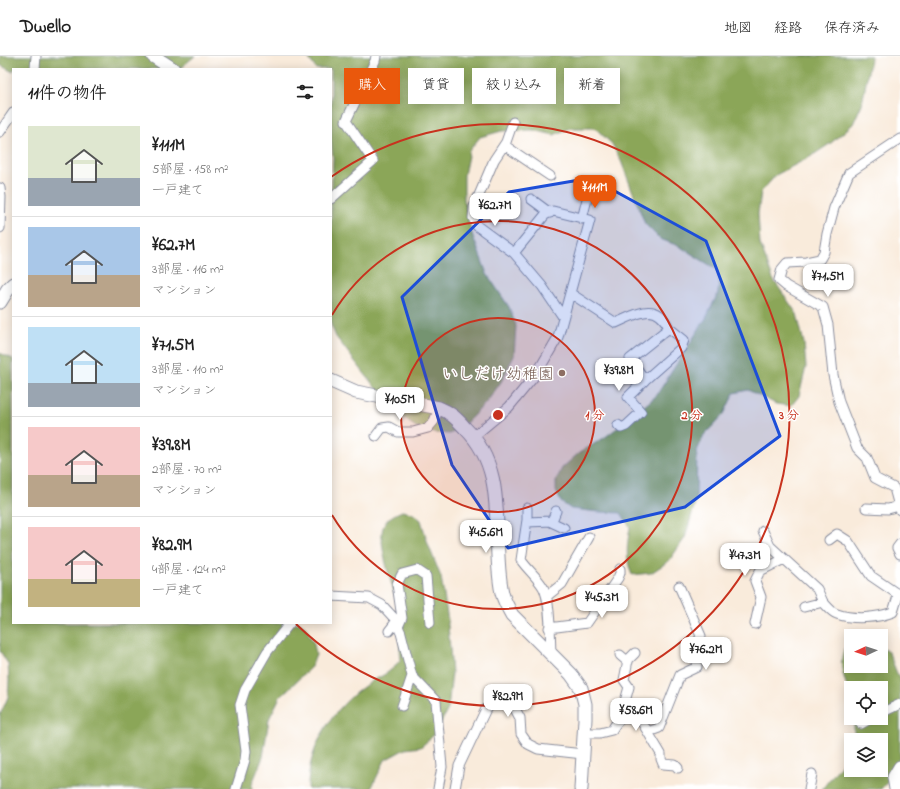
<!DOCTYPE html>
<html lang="ja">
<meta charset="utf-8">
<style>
body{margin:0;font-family:"Indie Flower","Klee One",sans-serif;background:#f2f2f2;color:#222;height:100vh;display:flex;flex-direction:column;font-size:15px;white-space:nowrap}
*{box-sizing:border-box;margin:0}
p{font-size:13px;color:#767676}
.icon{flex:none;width:22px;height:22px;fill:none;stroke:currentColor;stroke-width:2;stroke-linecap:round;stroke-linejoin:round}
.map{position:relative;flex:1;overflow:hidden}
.drawer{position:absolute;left:12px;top:12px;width:320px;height:556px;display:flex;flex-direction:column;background:#fff;border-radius:0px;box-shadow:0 2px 10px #0003}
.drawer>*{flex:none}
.hud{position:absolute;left:344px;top:12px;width:380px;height:36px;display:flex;gap:8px}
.needle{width:26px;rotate:267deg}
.fabs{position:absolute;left:844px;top:573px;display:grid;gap:8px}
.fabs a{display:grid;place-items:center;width:44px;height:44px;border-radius:0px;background:#fff;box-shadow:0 2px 10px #0003;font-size:20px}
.price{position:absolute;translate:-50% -34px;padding:0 9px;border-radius:8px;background:#fff;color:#222;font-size:13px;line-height:26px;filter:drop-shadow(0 1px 2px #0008)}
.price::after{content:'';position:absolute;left:50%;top:24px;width:12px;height:9px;margin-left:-6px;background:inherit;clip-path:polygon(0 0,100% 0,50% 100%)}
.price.active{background:#ea580c;color:#fff}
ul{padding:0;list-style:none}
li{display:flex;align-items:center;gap:12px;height:100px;padding:0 16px}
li+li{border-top:1px solid #e0e0e0}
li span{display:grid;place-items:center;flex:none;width:112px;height:80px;border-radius:0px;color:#555}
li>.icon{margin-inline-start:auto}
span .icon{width:48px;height:48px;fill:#fffc;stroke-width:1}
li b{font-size:17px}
h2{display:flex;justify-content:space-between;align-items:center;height:48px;padding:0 16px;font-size:17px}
.tag{padding:0 14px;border-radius:0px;background:#fff;box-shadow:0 2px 10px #0003;font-size:14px;line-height:36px}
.tag.active{background:#ea580c;color:#fff}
header{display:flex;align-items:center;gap:24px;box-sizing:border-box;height:56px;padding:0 20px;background:#fff;border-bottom:1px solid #e0e0e0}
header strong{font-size:19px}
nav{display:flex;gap:22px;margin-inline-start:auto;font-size:14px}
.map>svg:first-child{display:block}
.forest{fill:#8ba659;stroke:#536a5c}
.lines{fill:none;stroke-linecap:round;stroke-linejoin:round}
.street-casing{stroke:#8a8d9c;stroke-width:11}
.secondary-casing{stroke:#8a8d9c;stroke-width:15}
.street{stroke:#fff;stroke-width:9}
.secondary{stroke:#fff;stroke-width:13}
.marked{fill:#1d4ed8;fill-opacity:0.2;stroke:#1d4ed8;stroke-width:3;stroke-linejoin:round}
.ring{fill:none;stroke:#c8321e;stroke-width:2}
.education-dot{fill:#8d6e63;stroke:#fff;stroke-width:1.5}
.labels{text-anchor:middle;stroke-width:3;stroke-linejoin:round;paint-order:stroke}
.education-label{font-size:16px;fill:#785e54;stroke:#fff;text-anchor:end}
.centre{fill:#c8321e;stroke:#fff;stroke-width:2}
.ring-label{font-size:12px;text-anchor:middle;font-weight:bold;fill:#c8321e;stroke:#fff;stroke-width:3;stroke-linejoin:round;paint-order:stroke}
</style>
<header>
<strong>Dwello</strong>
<nav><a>地図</a><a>経路</a><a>保存済み</a></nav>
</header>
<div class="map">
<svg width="900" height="733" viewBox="0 0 900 733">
<rect width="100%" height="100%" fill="#fff"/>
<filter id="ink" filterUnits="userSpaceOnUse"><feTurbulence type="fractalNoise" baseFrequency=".025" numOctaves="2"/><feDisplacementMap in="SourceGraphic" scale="8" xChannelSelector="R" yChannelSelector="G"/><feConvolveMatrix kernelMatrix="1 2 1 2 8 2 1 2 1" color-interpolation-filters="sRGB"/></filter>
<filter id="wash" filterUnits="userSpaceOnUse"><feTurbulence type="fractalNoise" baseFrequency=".012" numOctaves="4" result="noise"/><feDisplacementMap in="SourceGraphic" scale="16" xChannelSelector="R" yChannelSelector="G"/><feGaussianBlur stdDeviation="0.9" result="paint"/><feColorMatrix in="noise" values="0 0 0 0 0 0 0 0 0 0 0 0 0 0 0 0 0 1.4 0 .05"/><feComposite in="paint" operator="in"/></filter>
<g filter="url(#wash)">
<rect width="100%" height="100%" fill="#f9ebdb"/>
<path class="forest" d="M0 0H195L179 13H13V16L0 9Z
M307 0H871L862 48 853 68 831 87 810 101 776 119 761 136 758 158 760 188 773 223 797 258 804 287 806 311 799 340 791 350 776 348 748 334 734 337 724 358 704 379 697 395 696 444 685 482 669 505 651 517 632 519C625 503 627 488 630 471L621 457 600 456 571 453 561 446 556 435V425L562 412 579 397 604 382 628 364 656 340 706 262 718 237 719 225 716 213 679 190 660 183 645 168 621 105 612 88 595 72H570L554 79 533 74 502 75 480 81 469 95 464 119V143L471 175 487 218 509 251 516 270 514 300 501 326 486 347 467 366 450 378 434 377 416 371 404 363 385 344 336 281 331 269V150L333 102 331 83V13H316Z
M0 297 13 303V567H299L306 572 314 588 316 599 311 611 280 641 269 663 263 701 252 728V733H0V659L8 641 9 624 8 608 0 595Z
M402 455 412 457 421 464 428 488 441 521 447 558 450 592 452 617 448 653 435 678 421 691 405 693 385 704 371 733H308C307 691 333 652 366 629 378 620 385 621 396 609 396 608 400 605 400 604 401 601 400 595 400 592 401 579 400 566 398 553 395 534 374 483 385 467 389 461 395 458 402 455Z
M850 583H851V610H881V591L889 597 900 625V711L881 733H822L841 709 851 692V714H881V684H854V662H881V632H851V646C846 620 833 608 850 583Z"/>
</g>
<g filter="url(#ink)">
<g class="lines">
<defs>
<path id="street" d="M35 13 36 0
M513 66 506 86 494 104 474 151 473 162 477 170 514 197 542 230 563 261
M0 76 13 57
M900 83 849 117 834 152 827 178 824 196 820 203 806 206 787 207 782 213 779 224 786 230 823 251 828 269 833 319 839 346 857 392 867 402 875 422 894 432 900 454
M504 89 550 120
M0 132 1 141 0 172
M331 143 373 105 346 65 375 5 376 0
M531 143 550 157
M582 163 588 139
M570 237 616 267C636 258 657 244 669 272L630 303 645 324 681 292 684 284 669 272
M618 369 621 372 626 370 641 356 628 341 645 324
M376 380 382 372 389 371 398 376H413L428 372 434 365 439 352
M474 380 509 351 537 317 558 281 590 164 553 155 545 159 514 197
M527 452V464L521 504C528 514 537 521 543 531 551 545 550 580 551 597
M866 452 888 453 899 450
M549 465 564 472
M527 466 552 465 556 455
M763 475 770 490 817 533 823 546
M829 484 837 478 848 485 871 520 896 537 900 538
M900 488 897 492 900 498
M331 540 369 542 382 549 394 562 401 577 412 620 436 645 442 711 438 733
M547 540 562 528 589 481
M804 551 823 546C827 550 832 557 837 558 854 564 877 562 893 556L899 537
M755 568 761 541 755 525 760 515 784 503
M398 571 402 562 397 528 402 518 417 514 426 520 430 567
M549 572 587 567 618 522 620 517V513
M389 575 396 566
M620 599 628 606
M402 650 412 620
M881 657 900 648
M620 663 629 631 624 624 628 604 635 597
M861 668 872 662
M648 676 659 672 680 619 697 611V588L701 580 679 530
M584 677H600L612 674C620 659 624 662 640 663L661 698V703L663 708 675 709 678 712
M236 733 245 704 246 695 240 649 245 634 267 596 290 567
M455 733 459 710 486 653 495 646 506 645 514 651 520 662 521 678 528 688 538 693 583 698
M809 733 812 718"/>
<path id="secondary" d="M153 0 173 13
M0 246 8 233 13 228
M331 325 356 336 439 352C450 356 457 363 465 372 511 417 490 481 502 537 504 545 508 552 512 559L571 618 581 632 585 648V663L581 733
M896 733 894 721 900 711"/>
</defs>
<use href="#street" class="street-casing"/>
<use href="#secondary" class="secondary-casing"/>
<use href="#street" class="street"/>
<use href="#secondary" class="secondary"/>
</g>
</g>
<path class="marked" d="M591 122 706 185 780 380 685 451 508 492 452 409 402 241 509 136Z"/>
<circle cx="498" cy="359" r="97" fill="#c8321e" fill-opacity=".12"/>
<g class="ring">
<circle cx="498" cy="359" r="97"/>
<path d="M332 259A194 194 0 1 1 332 459"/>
<path d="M331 121A291 291 0 1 1 296 568"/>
</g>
<circle class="education-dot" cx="562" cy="317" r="4"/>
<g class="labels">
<g class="education-label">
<text x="554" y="323">いしだけ幼稚園</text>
</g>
</g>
<circle cx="498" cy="359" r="6" class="centre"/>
<g class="ring-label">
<text x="595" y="363">1 分</text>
<text x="692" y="363">2 分</text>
<text x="789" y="363">3 分</text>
</g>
</svg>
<div class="fabs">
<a><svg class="needle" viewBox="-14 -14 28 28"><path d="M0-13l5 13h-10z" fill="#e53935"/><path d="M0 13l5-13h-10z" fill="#767676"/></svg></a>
<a><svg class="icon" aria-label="locate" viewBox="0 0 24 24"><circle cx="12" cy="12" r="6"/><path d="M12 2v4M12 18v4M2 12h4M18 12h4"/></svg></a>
<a><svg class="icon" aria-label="layers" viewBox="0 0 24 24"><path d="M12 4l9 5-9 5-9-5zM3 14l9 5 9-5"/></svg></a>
</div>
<b class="price active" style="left:595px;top:153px">¥111M</b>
<b class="price" style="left:495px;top:171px">¥62.7M</b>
<b class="price" style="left:828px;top:242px">¥71.5M</b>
<b class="price" style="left:619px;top:336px">¥39.8M</b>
<b class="price" style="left:400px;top:365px">¥105M</b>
<b class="price" style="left:486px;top:498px">¥45.6M</b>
<b class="price" style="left:745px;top:521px">¥47.3M</b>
<b class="price" style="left:602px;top:563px">¥45.3M</b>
<b class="price" style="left:706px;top:615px">¥76.2M</b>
<b class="price" style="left:508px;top:662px">¥82.9M</b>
<b class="price" style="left:636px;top:676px">¥58.6M</b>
<div class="hud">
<a class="tag active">購入</a>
<a class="tag">賃貸</a>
<a class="tag">絞り込み</a>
<a class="tag">新着</a>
</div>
<section class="drawer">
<h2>11件の物件<svg class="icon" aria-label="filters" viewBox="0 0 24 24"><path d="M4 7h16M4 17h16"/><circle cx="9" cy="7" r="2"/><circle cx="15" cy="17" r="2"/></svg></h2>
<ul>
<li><span style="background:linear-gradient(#dfe7d0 65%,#9aa5b1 0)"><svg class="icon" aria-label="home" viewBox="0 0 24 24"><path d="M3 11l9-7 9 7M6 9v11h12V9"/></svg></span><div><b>¥111M</b><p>5部屋 · 158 m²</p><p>一戸建て</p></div></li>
<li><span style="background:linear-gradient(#a9c7e8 60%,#b9a48a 0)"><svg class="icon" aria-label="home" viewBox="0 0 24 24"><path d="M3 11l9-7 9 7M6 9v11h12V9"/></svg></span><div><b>¥62.7M</b><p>3部屋 · 116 m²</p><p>マンション</p></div></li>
<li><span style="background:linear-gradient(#bfe0f5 70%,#9aa5b1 0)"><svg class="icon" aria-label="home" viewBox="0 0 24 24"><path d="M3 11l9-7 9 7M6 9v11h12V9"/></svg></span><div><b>¥71.5M</b><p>3部屋 · 110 m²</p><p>マンション</p></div></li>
<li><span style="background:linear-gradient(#f6c9c9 60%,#b9a48a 0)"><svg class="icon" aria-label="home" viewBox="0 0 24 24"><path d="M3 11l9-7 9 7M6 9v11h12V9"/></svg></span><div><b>¥39.8M</b><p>2部屋 · 70 m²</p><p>マンション</p></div></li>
<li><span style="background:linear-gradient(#f6c9c9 65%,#c2b280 0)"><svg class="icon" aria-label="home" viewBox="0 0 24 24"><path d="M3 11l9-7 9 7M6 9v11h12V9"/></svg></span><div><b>¥82.9M</b><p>4部屋 · 124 m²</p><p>一戸建て</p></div></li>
</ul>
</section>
</div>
